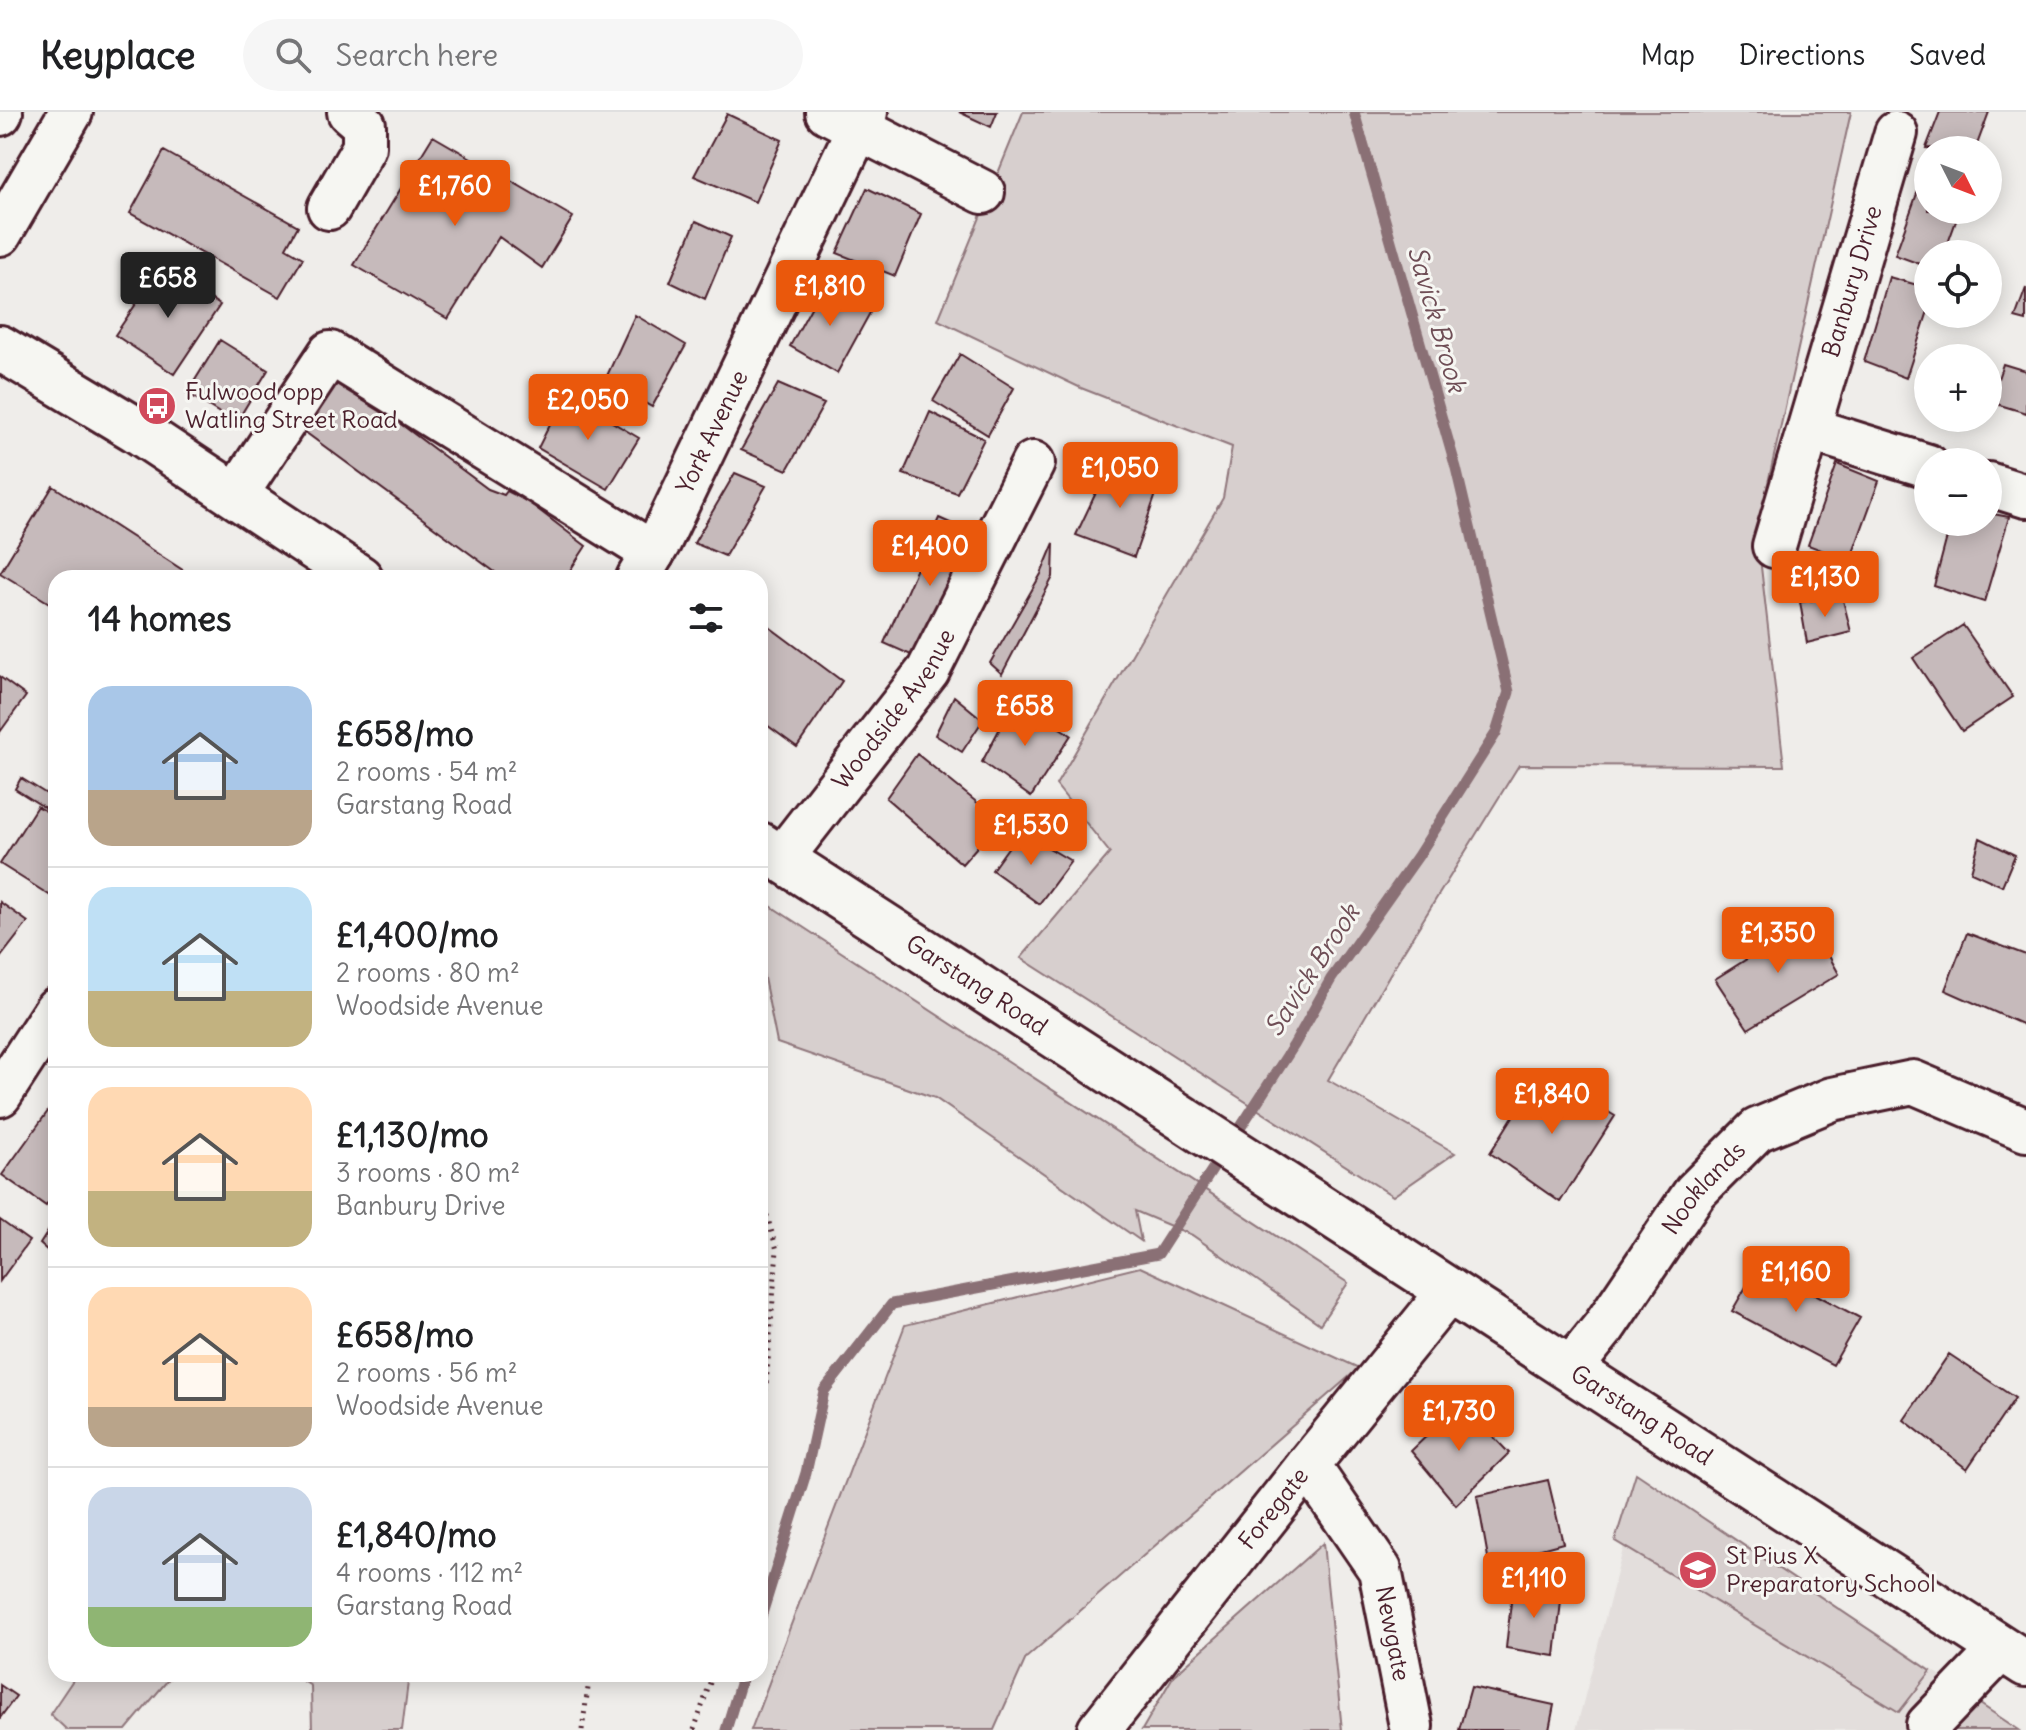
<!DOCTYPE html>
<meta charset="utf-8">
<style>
body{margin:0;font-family:Delius,sans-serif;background:#f6f6f6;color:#202124;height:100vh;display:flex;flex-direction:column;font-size:30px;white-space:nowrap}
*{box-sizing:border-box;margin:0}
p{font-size:26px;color:#757577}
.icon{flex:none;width:44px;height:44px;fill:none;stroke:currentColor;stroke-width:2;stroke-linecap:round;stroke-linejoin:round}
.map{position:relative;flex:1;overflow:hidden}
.sheet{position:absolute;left:48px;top:458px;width:720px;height:1112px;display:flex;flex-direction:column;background:#fff;border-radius:24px;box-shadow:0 4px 20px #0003}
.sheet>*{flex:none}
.needle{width:52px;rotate:132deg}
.buttons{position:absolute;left:1914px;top:24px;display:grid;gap:16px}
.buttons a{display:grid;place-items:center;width:88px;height:88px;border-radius:50%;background:#fff;box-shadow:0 4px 20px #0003;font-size:40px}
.price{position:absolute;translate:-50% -68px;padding:0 18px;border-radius:8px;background:#ea580c;color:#fff;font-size:26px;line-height:52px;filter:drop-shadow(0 2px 4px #0008)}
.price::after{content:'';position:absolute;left:50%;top:48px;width:24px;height:18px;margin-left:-12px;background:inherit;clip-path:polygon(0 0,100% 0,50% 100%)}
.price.selected{background:#222;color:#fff}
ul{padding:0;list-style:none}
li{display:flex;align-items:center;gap:24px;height:200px;padding:0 40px}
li+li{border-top:2px solid #e0e0e0}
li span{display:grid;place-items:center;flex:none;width:224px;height:160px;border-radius:24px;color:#555}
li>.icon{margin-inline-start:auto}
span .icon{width:96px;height:96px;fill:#fffc;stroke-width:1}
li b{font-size:34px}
h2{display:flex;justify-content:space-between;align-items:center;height:96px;padding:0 40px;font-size:34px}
header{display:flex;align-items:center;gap:48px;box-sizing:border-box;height:112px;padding:0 40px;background:#fff;border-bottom:2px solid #e0e0e0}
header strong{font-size:38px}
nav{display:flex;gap:44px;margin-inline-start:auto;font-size:28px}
.search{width:560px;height:72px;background:#f6f6f6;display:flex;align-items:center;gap:20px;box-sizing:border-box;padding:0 28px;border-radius:44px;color:#757577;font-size:30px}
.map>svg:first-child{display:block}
.built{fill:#e3dedc}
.green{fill:#d7cfce;stroke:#90777c;stroke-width:2}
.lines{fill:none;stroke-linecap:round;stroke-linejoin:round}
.stream{stroke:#8a6f74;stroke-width:11}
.building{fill:#c6babb;stroke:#4a1f2b;stroke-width:2}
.minor-casing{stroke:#4a1f2b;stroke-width:48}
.highway-casing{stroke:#4a1f2b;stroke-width:50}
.path{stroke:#4a1f2b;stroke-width:5;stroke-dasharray:2 6;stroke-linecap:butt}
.minor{stroke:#f6f6f2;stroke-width:42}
.highway{stroke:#f6f6f2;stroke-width:44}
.labels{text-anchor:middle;stroke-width:6;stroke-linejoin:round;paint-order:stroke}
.street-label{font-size:24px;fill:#4a1f2b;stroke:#f6f6f2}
.poi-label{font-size:24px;fill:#4a1f2b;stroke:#f6f6f2;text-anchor:start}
.water-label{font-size:26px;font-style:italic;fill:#6f4e56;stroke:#f6f6f2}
</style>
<header>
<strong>Keyplace</strong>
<div class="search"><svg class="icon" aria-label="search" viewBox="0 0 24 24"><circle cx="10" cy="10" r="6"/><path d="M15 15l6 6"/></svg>Search here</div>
<nav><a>Map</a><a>Directions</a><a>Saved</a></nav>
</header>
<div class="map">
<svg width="2026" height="1618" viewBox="0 0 2026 1618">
<rect width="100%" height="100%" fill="#efedea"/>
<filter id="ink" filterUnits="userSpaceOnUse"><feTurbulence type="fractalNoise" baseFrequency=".0125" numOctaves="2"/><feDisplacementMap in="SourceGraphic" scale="16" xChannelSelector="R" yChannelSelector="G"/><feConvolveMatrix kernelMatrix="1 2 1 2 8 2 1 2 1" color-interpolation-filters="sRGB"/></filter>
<g filter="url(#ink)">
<path class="built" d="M1641 1368 1918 1548 2019 1618H1576Z"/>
<path class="green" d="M1023 0H1851L1757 420 1784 654 1519 653 1397 850 1328 968 1455 1041 1393 1084 1021 846 1110 741 1056 673 1223 386 1232 335 1081 276 938 208Z
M760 787 1348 1171 1320 1212 1192 1123 1135 1099 1141 1129 935 986 777 931 760 846Z
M1140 1155 1359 1256 1026 1546 994 1618H751L905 1213Z
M1636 1361 1931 1559 1899 1600 1615 1429Z
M1323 1431 1342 1618H1142L1174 1563Z
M77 1562H173L126 1618H67L50 1602Z
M292 1562H409L402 1618H312L311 1574Z
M1953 1574 2019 1618H1943Z"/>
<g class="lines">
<path class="stream" d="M1233 1027 1294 933 1331 867 1418 744 1496 621 1509 580 1456 356 1354 0
M760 1508 806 1361 824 1279 892 1192 1158 1142 1223 1041
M726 1618 743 1562"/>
</g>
<path class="building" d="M959 0H997L991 15Z
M1940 0H1989L1975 38 1926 36Z
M727 2 782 28 755 90 694 64Z
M433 24 573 105 542 156 499 125 448 207 354 153Z
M164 39 298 114 286 136 303 146 280 185 130 101Z
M1924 62 1928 63V98H1960L1944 142H1928V155L1895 143Z
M867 76 921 102 895 164 837 141Z
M696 109 731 125 705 187 670 170Z
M161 155 220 193 174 262 115 223Z
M1889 165 1928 176V199L1906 266 1864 250Z
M824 172 871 199 837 261 790 234Z
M2026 176V209L2015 206Z
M635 203 686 233 652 295 605 268Z
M220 228 268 258 236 311 187 281Z
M960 242 1014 276 988 323 933 289Z
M2003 252 2026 259V301L1990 290Z
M339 266 488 377 504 383 507 379 527 389 586 434 565 466H503L301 317Z
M778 272 824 292 787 358 741 338Z
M565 282 639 326 608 377 538 336Z
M930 300 984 327 957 381 903 362Z
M1110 351 1161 368 1134 445 1076 423Z
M1837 352 1879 369 1850 449 1808 433Z
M735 361 766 374 725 444 694 431Z
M53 374 195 466H56V495L0 461Z
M1988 401 2009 405 1984 490 1934 474 1951 410H1988Z
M939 406 975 422 920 547 884 531Z
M1054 431 1053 465 1002 562 990 551 1041 462Z
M1842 484 1851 520 1807 531 1800 490Z
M760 508 842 569 797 635 760 608Z
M1963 513 2013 585 1962 619 1913 546Z
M0 565 26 584 0 620Z
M954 584 983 608 962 640 935 623Z
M1015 588 1071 623 1031 685 982 650Z
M917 642 1000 709 962 752 886 686Z
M21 666 53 686 47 697 15 677Z
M37 694 56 705 54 786 0 752Z
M1020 719 1071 749 1039 792 992 758Z
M1980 726 2015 743 2002 774 1971 760Z
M0 790 28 810 0 846Z
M1809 808 1839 862 1748 917 1715 867Z
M1967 821 2026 843V914L1945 878Z
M1541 960 1615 1004 1560 1090 1490 1041Z
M56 988V1080L46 1094 2 1063Z
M56 1107V1146L40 1132Z
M0 1108 29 1129 0 1169Z
M1759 1152 1860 1206 1833 1253 1732 1199Z
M1949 1242 2015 1286 1967 1357 1904 1308Z
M1461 1291 1509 1341 1456 1393 1411 1339Z
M1548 1368 1563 1431 1489 1451 1477 1384Z
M1513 1472 1562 1480 1555 1544 1506 1536Z
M0 1573 16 1584 0 1606Z
M1471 1575 1554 1593 1549 1618H1459Z"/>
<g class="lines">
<defs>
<g id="minor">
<path d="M827 0 983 80"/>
<path d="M0 2 1 0"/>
<path d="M329 96 364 35V13L349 0"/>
<path d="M0 122 71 0"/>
<path d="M1809 317 1928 354"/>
<path d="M1988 372 2026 384"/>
<path d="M236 383 330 241 653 441"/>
<path id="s1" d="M1774 434 1896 21"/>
<path id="s2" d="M638 466 660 429 866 0"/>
<path id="s3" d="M781 747 928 559 1033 351"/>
<path d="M0 983 56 897"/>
<path id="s4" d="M1571 1256 1604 1215 1695 1080 1757 1018 1832 987 1913 970 2026 1018"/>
<path id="s5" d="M1308 1353 1380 1458 1411 1614"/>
<path id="s6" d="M1099 1618 1308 1353 1450 1178"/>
<path d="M1930 1618 1928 1613 2002 1536"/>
</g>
<g id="highway">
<path d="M0 236 135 317 360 466"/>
<path id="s7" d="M760 733 2026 1552"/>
</g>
</defs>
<use href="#minor" class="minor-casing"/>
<use href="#highway" class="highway-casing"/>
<path class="path" d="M760 1080 777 1138 760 1347
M582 1618 590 1562
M694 1618 713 1562"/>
<use href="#minor" class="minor"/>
<use href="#highway" class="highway"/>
</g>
</g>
<defs>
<symbol id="bus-disc" viewBox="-11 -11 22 22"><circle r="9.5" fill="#d1495b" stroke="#f6f6f2"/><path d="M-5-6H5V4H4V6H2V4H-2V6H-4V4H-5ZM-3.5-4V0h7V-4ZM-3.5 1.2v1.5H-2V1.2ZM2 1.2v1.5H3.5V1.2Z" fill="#fff"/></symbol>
<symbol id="school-disc" viewBox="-11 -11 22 22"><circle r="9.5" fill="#d1495b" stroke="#f6f6f2"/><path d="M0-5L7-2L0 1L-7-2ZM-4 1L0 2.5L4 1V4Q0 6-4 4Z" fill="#fff"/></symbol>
</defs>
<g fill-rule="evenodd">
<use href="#bus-disc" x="135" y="272" width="44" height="44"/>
<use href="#school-disc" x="1676" y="1436" width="44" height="44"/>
</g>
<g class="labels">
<g class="street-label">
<text dy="8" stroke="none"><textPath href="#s1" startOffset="276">Banbury Drive</textPath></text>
<text dy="8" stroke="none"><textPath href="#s2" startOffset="164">York Avenue</textPath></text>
<text dy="8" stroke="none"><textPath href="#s3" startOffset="188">Woodside Avenue</textPath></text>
<text dy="8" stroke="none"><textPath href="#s7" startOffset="258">Garstang Road</textPath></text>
<text dy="8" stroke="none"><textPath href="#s4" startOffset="224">Nooklands</textPath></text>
<text dy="8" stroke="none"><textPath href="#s7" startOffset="1050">Garstang Road</textPath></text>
<text dy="8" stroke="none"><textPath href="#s6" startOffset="282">Foregate</textPath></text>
<text dy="8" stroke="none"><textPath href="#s5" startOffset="192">Newgate</textPath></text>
</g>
<g class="poi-label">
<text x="185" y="288">Fulwood opp<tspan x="185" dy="28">Watling Street Road</tspan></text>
<text x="1726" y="1452">St Pius X<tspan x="1726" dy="28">Preparatory School</tspan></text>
</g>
<g class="water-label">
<text transform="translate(1437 207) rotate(74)" y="9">Savick Brook</text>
<text transform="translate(1312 858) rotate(-57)" y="9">Savick Brook</text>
</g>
</g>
</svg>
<div class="buttons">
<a><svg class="needle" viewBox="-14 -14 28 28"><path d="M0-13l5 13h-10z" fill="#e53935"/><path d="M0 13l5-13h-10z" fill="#757577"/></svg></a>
<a><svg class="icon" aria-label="locate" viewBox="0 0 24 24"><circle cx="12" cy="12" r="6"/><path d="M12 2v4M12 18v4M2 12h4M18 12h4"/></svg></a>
<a>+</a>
<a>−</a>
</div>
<b class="price" style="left:455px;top:116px">£1,760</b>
<b class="price selected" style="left:168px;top:208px">£658</b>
<b class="price" style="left:830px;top:216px">£1,810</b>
<b class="price" style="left:588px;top:330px">£2,050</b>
<b class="price" style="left:1120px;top:398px">£1,050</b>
<b class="price" style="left:930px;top:476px">£1,400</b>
<b class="price" style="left:1825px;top:507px">£1,130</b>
<b class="price" style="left:1025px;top:636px">£658</b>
<b class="price" style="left:1031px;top:755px">£1,530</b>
<b class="price" style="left:1778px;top:863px">£1,350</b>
<b class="price" style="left:1552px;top:1024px">£1,840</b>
<b class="price" style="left:1796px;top:1202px">£1,160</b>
<b class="price" style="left:1459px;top:1341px">£1,730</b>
<b class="price" style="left:1534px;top:1508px">£1,110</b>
<section class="sheet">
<h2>14 homes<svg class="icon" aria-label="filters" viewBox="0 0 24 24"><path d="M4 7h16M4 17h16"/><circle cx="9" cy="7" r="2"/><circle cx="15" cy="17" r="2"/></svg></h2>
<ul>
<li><span style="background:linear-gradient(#a9c7e8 65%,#b9a48a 0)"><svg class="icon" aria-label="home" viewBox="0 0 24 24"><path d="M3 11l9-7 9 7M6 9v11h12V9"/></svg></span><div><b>£658/mo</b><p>2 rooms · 54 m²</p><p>Garstang Road</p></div></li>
<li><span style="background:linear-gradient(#bfe0f5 65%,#c2b280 0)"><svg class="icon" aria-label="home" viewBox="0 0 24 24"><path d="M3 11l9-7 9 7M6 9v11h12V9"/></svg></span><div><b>£1,400/mo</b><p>2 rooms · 80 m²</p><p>Woodside Avenue</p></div></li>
<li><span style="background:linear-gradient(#ffd9b3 65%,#c2b280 0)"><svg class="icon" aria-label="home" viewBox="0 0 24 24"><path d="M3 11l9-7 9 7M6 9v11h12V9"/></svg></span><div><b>£1,130/mo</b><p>3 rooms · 80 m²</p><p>Banbury Drive</p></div></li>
<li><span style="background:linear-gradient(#ffd9b3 75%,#b9a48a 0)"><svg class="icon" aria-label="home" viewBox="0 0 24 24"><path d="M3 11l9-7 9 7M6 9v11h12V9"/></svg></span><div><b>£658/mo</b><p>2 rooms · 56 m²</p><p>Woodside Avenue</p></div></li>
<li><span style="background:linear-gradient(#c9d6e8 75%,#8fb573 0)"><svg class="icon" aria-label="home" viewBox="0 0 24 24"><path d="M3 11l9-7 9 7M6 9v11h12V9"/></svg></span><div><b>£1,840/mo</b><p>4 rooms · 112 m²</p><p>Garstang Road</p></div></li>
</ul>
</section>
</div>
